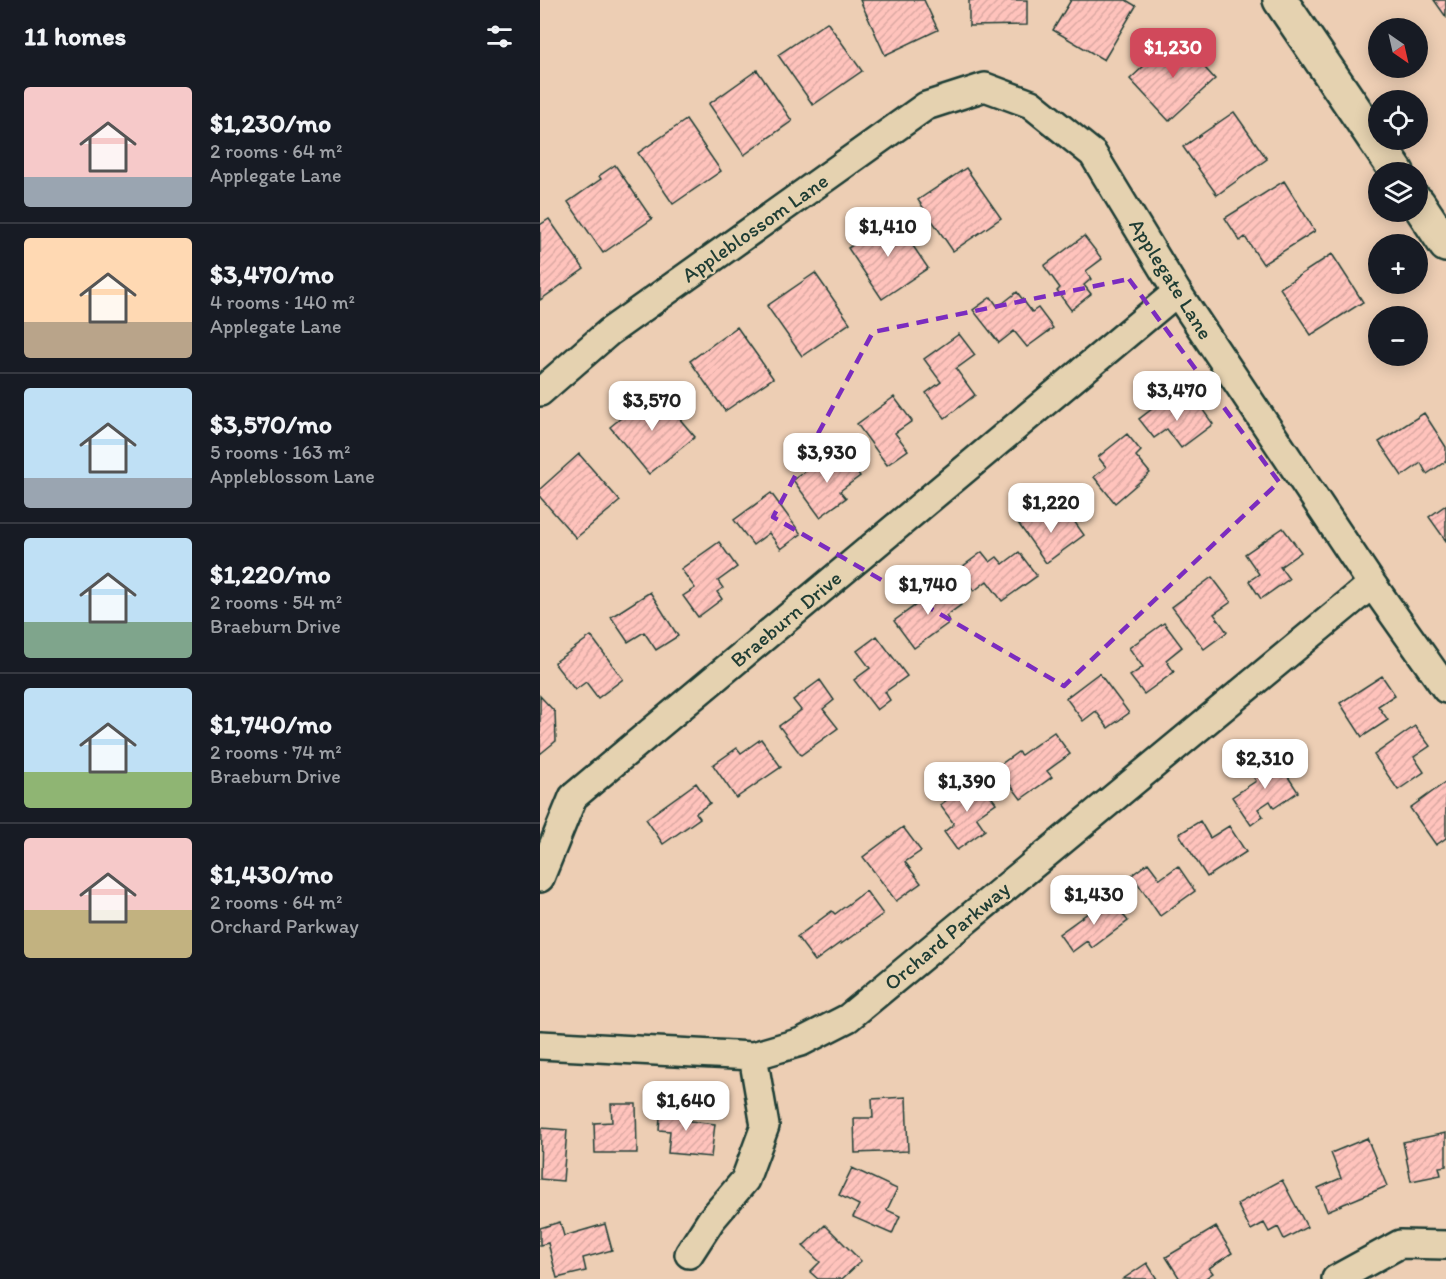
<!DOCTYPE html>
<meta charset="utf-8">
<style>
body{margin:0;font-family:Itim,sans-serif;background:#20242c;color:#f1f3f6;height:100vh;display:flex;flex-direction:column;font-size:22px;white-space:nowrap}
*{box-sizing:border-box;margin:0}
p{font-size:20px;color:#9ea1a6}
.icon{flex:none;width:33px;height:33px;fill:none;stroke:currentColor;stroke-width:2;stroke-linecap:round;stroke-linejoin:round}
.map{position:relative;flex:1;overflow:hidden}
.panel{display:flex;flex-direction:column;background:#171b24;width:540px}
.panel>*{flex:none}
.needle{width:39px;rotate:146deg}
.controls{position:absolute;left:828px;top:18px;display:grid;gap:12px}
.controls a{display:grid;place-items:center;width:60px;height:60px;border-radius:50%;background:#171b24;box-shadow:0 3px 15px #0003;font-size:30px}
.price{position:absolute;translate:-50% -51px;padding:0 14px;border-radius:12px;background:#fff;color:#222;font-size:20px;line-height:39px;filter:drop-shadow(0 2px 3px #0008)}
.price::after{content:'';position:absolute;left:50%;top:36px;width:18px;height:14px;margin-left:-9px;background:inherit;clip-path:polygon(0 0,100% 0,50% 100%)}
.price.on{background:#d1495b;color:#fff}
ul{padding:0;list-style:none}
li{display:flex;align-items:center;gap:18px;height:150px;padding:0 24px}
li+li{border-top:2px solid #363941}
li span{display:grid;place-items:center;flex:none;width:168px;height:120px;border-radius:6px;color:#555}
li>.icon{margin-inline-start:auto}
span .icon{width:72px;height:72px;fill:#fffc;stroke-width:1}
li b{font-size:26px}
h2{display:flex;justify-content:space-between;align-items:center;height:72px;padding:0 24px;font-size:26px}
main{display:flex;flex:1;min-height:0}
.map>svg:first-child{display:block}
.building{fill:url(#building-hatch);stroke:#1f3d34;stroke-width:1.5}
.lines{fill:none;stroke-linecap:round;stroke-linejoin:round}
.minor-casing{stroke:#1f3d34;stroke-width:32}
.tertiary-casing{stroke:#1f3d34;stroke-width:38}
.minor{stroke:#e5d2b0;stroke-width:27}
.tertiary{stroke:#e5d2b0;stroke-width:33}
.marked{fill:none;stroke:#7b2cbf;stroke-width:4.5;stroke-dasharray:12 8;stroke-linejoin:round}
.labels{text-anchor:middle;stroke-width:4.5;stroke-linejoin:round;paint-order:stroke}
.street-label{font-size:21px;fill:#1f3d34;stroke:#e5d2b0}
</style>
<main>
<section class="panel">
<h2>11 homes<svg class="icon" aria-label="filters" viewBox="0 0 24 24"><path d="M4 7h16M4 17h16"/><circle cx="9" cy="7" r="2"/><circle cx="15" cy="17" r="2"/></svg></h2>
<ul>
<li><span style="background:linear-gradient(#f6c9c9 75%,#9aa5b1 0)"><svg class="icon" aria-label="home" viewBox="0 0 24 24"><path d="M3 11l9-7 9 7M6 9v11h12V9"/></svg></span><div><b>$1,230/mo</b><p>2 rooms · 64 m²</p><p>Applegate Lane</p></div></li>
<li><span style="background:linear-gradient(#ffd9b3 70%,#b9a48a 0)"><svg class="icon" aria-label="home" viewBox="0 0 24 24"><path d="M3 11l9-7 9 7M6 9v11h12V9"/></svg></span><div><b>$3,470/mo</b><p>4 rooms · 140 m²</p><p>Applegate Lane</p></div></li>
<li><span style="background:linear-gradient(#bfe0f5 75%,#9aa5b1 0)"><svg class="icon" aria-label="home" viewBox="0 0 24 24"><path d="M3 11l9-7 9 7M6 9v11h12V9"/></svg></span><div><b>$3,570/mo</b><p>5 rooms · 163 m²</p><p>Appleblossom Lane</p></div></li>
<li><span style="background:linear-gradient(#bfe0f5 70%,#7fa58c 0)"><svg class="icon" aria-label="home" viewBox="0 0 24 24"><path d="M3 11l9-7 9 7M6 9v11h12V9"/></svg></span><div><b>$1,220/mo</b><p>2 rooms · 54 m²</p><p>Braeburn Drive</p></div></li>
<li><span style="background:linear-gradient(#bfe0f5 70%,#8fb573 0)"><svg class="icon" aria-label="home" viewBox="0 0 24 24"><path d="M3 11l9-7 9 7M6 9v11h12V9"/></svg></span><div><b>$1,740/mo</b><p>2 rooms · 74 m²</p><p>Braeburn Drive</p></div></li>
<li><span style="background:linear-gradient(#f6c9c9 60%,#c2b280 0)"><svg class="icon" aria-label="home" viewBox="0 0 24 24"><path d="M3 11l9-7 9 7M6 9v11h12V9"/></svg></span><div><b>$1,430/mo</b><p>2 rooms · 64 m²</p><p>Orchard Parkway</p></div></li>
</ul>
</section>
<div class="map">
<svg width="906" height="1279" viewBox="0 0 906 1279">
<defs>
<pattern id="building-hatch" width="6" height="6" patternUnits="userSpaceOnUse" patternTransform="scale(1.5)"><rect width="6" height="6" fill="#ffc3bc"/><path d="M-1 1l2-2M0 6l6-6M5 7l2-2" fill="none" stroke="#daa8a2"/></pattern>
</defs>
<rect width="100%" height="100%" fill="#edceb4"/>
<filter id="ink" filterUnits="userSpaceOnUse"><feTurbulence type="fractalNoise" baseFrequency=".0167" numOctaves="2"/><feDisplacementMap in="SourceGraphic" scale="12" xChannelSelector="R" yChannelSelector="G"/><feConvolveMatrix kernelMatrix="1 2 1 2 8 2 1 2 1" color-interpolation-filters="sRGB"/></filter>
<g filter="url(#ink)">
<path class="building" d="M320 0H384L398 30 345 55Z
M429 0H487V25L429 26Z
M531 0H586L596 6 564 60 513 30Z
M894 0H906V17Z
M287 22 322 71 273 105 238 55Z
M636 36 675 79 629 121 590 79Z
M217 70 252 121 204 155 169 104Z
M694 112 727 159 677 195 643 147Z
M146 120 181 171 133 204 98 153Z
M75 165 112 219 63 253 28 202 61 179 59 176Z
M426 168 461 218 413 251 378 200Z
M744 181 775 231 723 264 705 237 700 241 685 218Z
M354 218 388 268 342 299 308 248Z
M9 219 44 269 0 300V225Z
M544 236 562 259 546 271 551 279 544 285 551 294 531 310 517 291 520 288 504 266Z
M792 254 823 302 771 335 740 288Z
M275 273 310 323 262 356 227 306Z
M477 292 492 312 498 308 513 328 487 347 474 331 459 343 433 310 451 297 458 307Z
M197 327 233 378 185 411 150 361Z
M419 334 435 355 416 369 435 395 405 418 386 393 401 382 384 359Z
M115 390 155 437 109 474 70 427Z
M354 397 372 421 355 433 368 450 347 465 317 424Z
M625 399 636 413 655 399 673 424 641 448 627 429 614 438 599 419Z
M884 413 906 447V461L887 474 881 463 862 476 839 442Z
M587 434 601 451 596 456 610 473 575 503 554 477 566 467 558 457Z
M303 453 320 476 300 491 306 498 280 517 253 480 278 462 282 468Z
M39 454 80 501 36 538 0 497V489Z
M231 493 261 534 241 549 229 533 213 545 194 520Z
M906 505V541L889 517Z
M497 509 509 525 527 511 544 535 506 563 478 523Z
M743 528 761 552 740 567 749 579 721 599 709 581 719 574 705 554Z
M179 542 197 567 178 581 183 588 177 592 182 599 158 617 143 596 155 588 141 569Z
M442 552 450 562 457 557 463 564 479 552 497 576 462 601 447 581 434 591 418 570Z
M672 577 691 602 674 614 687 632 664 649 632 607Z
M406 583 421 605 406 616 410 622 374 648 354 621Z
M110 592 138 636 116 650 104 632 88 642 71 617Z
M624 623 642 647 626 660 634 672 604 694 590 676 603 667 589 648Z
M51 636 83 679 58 698 46 682 35 690 14 663Z
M337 636 367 676 345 692 350 700 337 710 314 680 330 668 317 651Z
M559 673 589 713 568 728 556 711 543 721 526 698Z
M842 676 855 695 838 706 848 720 822 737 800 703Z
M280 680 294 700 283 709 298 728 261 755 239 726 261 710 253 700Z
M0 696 15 712 16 741 0 754Z
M875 726 890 746 874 757 884 772 858 790 834 755Z
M514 732 530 754 507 771 512 777 481 799 457 767 478 752 481 755Z
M221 739 241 767 196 798 173 765 197 748 201 753Z
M735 757 758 792 734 808 730 801 718 809 723 816 711 825 692 797 716 781 711 773Z
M437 778 456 803 436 817 445 830 417 850 404 832 414 824 400 805Z
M906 782V838L896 845 870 808Z
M156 783 170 803 156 813 160 818 123 844 106 819Z
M660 821 670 838 689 826 706 852 667 877 639 834Z
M363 827 381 851 365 862 381 883 356 901 323 857Z
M608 863 620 879 638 866 655 891 620 916 592 875Z
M326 891 343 914 301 944 300 943 275 961 257 937 292 911 295 914Z
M570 897 588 921 552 948 547 941 532 952 519 934Z
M366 1097 368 1151 315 1153 314 1118H333L332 1099Z
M71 1104H96L97 1153H55L54 1123 72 1122Z
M121 1105 151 1108 150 1121 175 1124 171 1157 128 1153 130 1131 119 1130Z
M1 1128 27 1130 23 1181 0 1179Z
M906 1133V1166L899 1167 901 1175 871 1181 863 1142Z
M827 1138 847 1186 787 1211 778 1188 801 1178 791 1153Z
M312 1168 357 1189 347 1210 360 1216 352 1234 313 1217 319 1205 299 1195Z
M742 1180 767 1227 744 1239 738 1227 729 1232 724 1223 711 1230 697 1204Z
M20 1222 24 1236 65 1224 72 1250 43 1258 46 1271 17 1278 8 1243 0 1245V1228Z
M285 1225 321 1261 302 1279H278L270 1272 280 1262 263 1246Z
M676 1227 692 1253 669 1268 673 1273 664 1279H640L626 1257Z
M607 1263 617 1279H583Z"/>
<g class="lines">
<defs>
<path id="minor" d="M0 392 69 332 386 106 445 87 491 104 553 154 637 292 832 584 906 689
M0 878 33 797 637 292
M0 1045 213 1056 261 1042 308 1018 832 584
M149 1254 171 1220 205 1180 225 1126 213 1056
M796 1279 860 1244 906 1245"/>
<path id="tertiary" d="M740 0 857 172
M878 203 906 245"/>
</defs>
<use href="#minor" class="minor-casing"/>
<use href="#tertiary" class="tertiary-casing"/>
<use href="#minor" class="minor"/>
<use href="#tertiary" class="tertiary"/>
</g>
</g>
<path class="marked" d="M589 279 739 482 524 686 233 517 333 332Z"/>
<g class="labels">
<g class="street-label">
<text transform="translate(215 228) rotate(-35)" y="7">Appleblossom Lane</text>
<text transform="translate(631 279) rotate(58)" y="7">Applegate Lane</text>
<text transform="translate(246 619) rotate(-40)" y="7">Braeburn Drive</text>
<text transform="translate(407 936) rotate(-40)" y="7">Orchard Parkway</text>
</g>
</g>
</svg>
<div class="controls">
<a><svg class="needle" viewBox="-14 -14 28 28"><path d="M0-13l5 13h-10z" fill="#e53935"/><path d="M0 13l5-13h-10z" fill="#9ea1a6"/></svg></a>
<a><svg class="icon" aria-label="locate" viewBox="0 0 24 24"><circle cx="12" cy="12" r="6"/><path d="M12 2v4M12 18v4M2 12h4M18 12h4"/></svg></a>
<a><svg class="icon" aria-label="layers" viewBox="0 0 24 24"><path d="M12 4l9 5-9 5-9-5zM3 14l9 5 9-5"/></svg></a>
<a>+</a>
<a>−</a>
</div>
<b class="price on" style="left:633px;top:79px">$1,230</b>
<b class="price" style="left:348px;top:258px">$1,410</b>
<b class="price" style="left:637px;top:422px">$3,470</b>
<b class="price" style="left:112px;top:432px">$3,570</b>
<b class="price" style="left:287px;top:484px">$3,930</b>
<b class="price" style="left:511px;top:534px">$1,220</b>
<b class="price" style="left:388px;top:616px">$1,740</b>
<b class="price" style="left:725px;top:790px">$2,310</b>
<b class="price" style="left:427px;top:813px">$1,390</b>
<b class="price" style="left:554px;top:926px">$1,430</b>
<b class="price" style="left:146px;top:1132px">$1,640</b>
</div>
</main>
